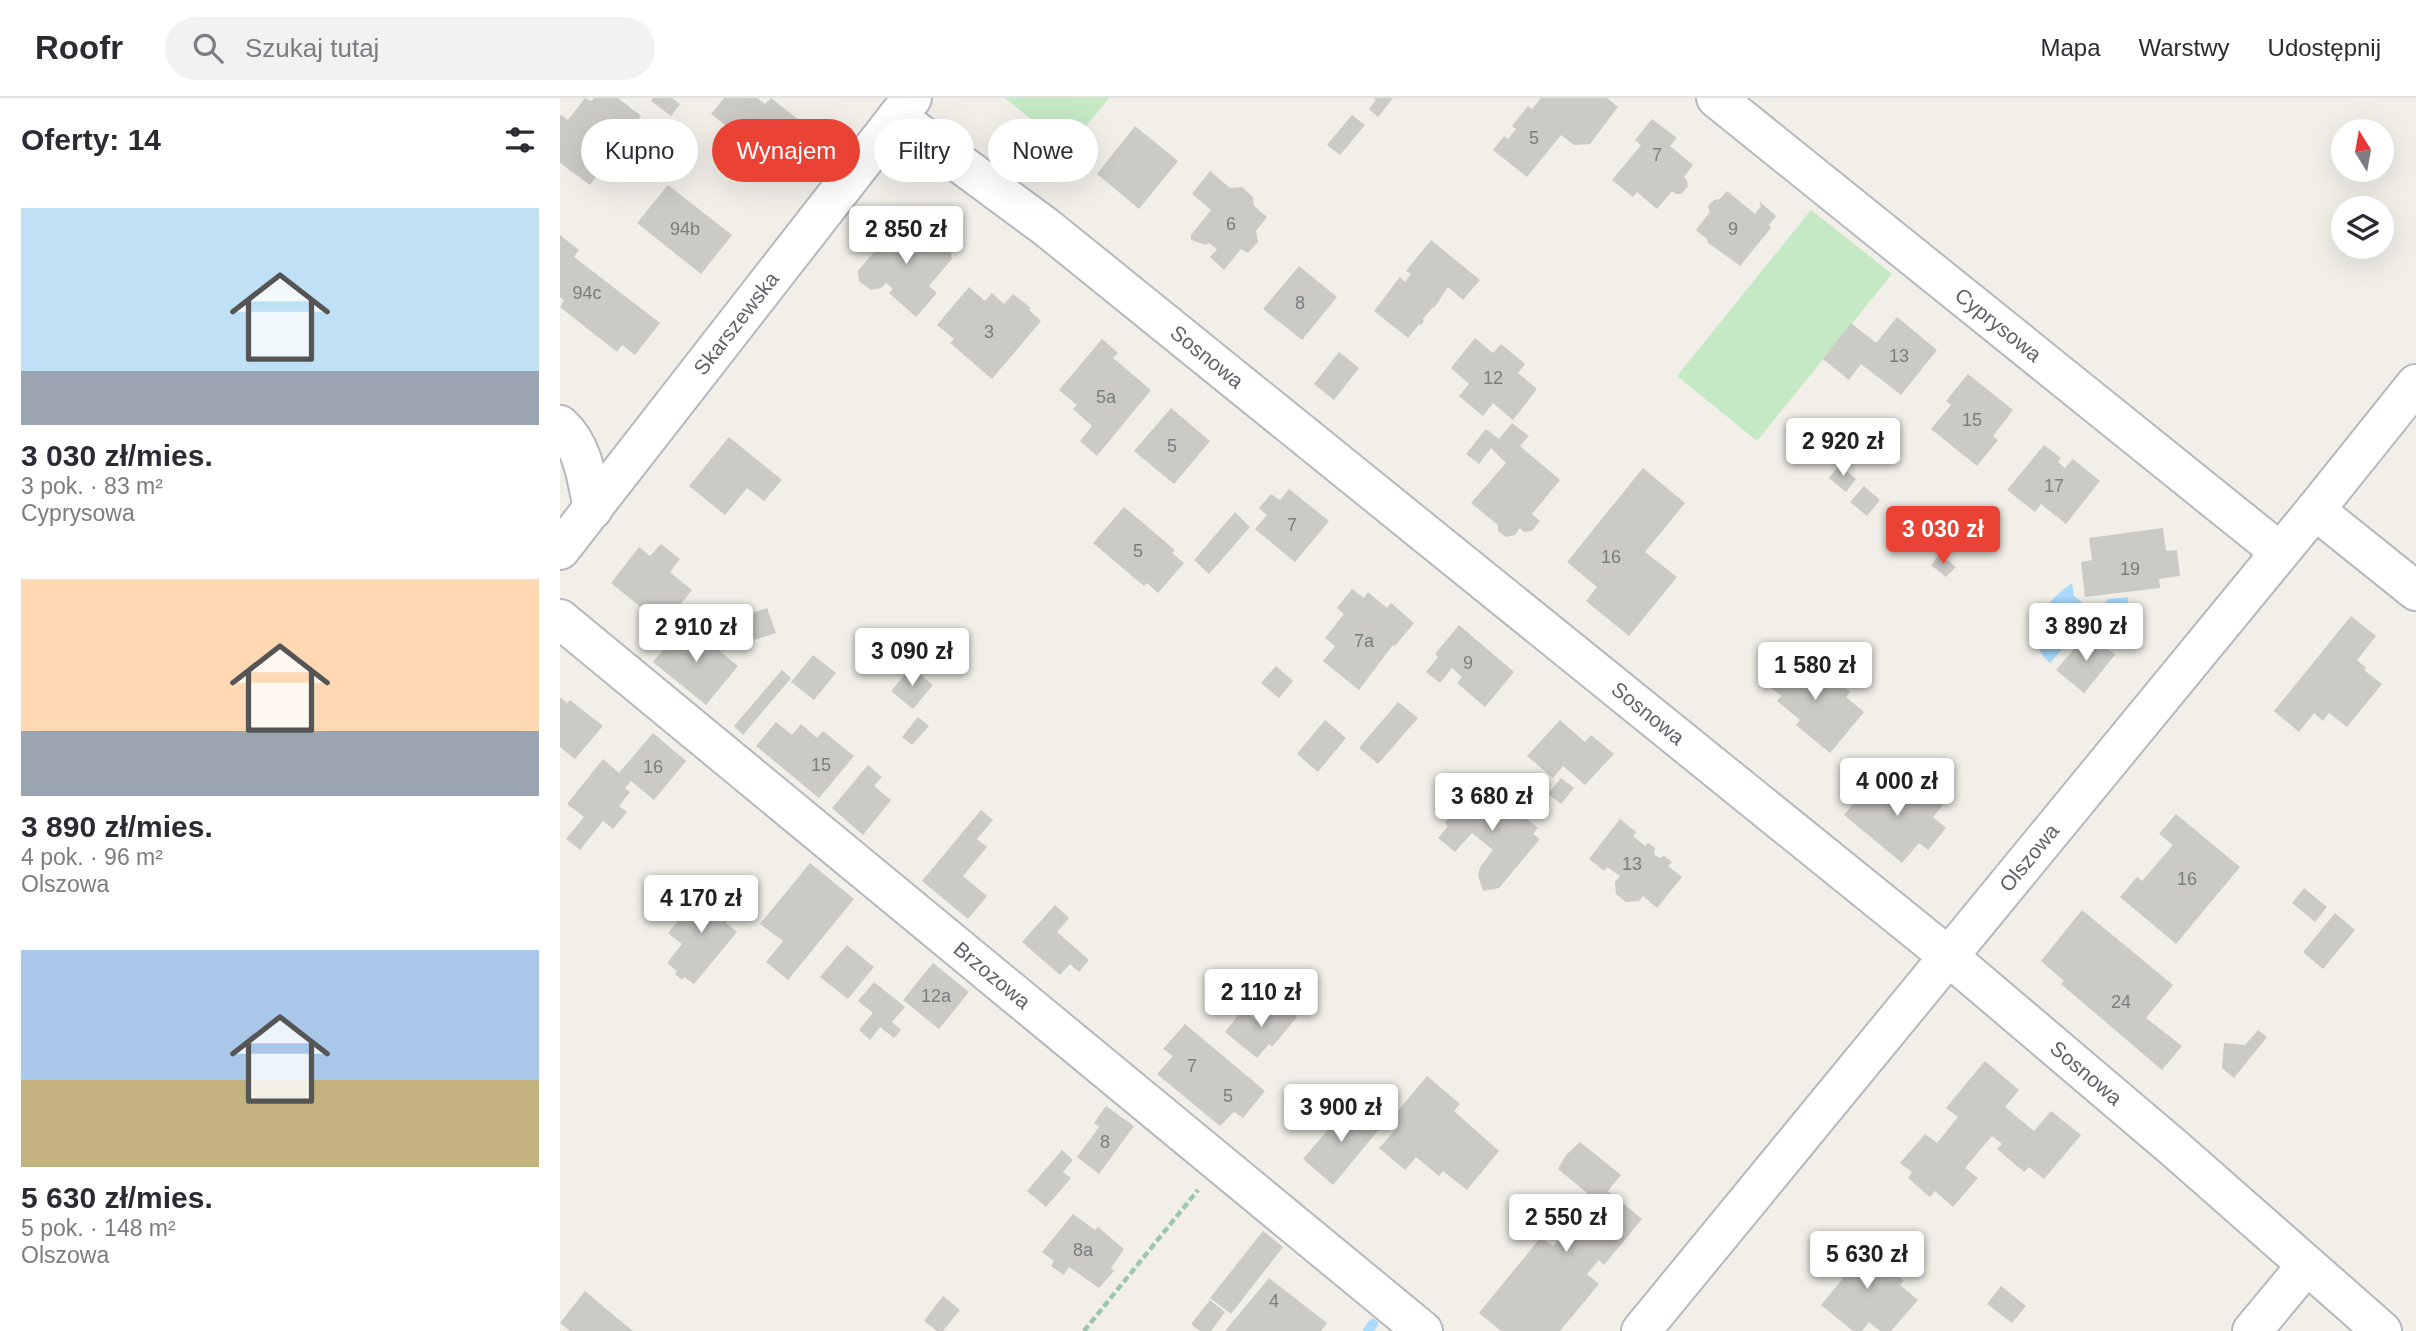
<!DOCTYPE html>
<html lang="pl">
<meta charset="utf-8">
<style>
body{margin:0;font-family:Helvetica,sans-serif;background:#f2f2f3;color:#2b2b33;height:100vh;display:flex;flex-direction:column;font-size:26px;white-space:nowrap}
*{box-sizing:border-box;margin:0}
p{font-size:23px;color:#7c7c81}
.icon{flex:none;width:38px;height:38px;fill:none;stroke:currentColor;stroke-width:2;stroke-linecap:round;stroke-linejoin:round}
.map{position:relative;flex:1;overflow:hidden}
.sheet{display:flex;flex-direction:column;background:#fff;width:560px}
.sheet>*{flex:none}
.hud{position:absolute;left:21px;top:21px;width:665px;height:63px;display:flex;gap:14px}
.needle{width:46px;rotate:349deg}
.controls{position:absolute;left:1771px;top:21px;display:grid;gap:14px}
.controls a{display:grid;place-items:center;width:63px;height:63px;border-radius:50%;background:#fff;box-shadow:0 7px 28px #0002;font-size:35px}
.price{position:absolute;translate:-50% -60px;padding:0 16px;border-radius:7px;background:#fff;color:#222;font-size:23px;line-height:46px;filter:drop-shadow(0 2px 4px #0008)}
.price::after{content:'';position:absolute;left:50%;top:42px;width:21px;height:16px;margin-left:-10px;background:inherit;clip-path:polygon(0 0,100% 0,50% 100%)}
.price.current{background:#ea4335;color:#fff}
ul{padding:0;list-style:none}
li{display:grid;align-content:center;gap:14px;height:371px;padding:0 21px}
li span{display:grid;place-items:center;height:217px;border-radius:0px;color:#555}
li>.icon{margin-inline-start:auto}
span .icon{width:126px;height:126px;fill:#fffc;stroke-width:1}
li b{font-size:30px}
h2{display:flex;justify-content:space-between;align-items:center;height:84px;padding:0 21px;font-size:30px}
.chip{padding:0 24px;border-radius:32px;background:#fff;box-shadow:0 7px 28px #0002;font-size:24px;line-height:63px}
.chip.current{background:#ea4335;color:#fff}
header{display:flex;align-items:center;gap:42px;box-sizing:border-box;height:98px;padding:0 35px;background:#fff;border-bottom:2px solid #e1e1e2}
header strong{font-size:33px}
nav{display:flex;gap:38px;margin-inline-start:auto;font-size:24px}
.search{width:490px;height:63px;background:#f2f2f3;display:flex;align-items:center;gap:18px;box-sizing:border-box;padding:0 24px;border-radius:38px;color:#7c7c81;font-size:26px}
main{display:flex;flex:1;min-height:0}
.map>svg:first-child{display:block}
.green{fill:#c5e8c5}
.water{fill:#aadaff}
.lines{fill:none;stroke-linecap:round;stroke-linejoin:round}
.stream{stroke:#aadaff;stroke-width:10}
.building{fill:#cccac5}
.minor-casing{stroke:#b5b8bc;stroke-width:42}
.path{stroke:#9cc7a9;stroke-width:4.5;stroke-dasharray:7 3.5;stroke-linecap:butt}
.minor{stroke:#fff;stroke-width:38}
.labels{text-anchor:middle;stroke-width:7;stroke-linejoin:round;paint-order:stroke}
.number-label{font-size:18px;fill:#7a7d7f}
.street-label{font-size:21px;fill:#5f6368;stroke:#fff}
</style>
<header>
<strong>Roofr</strong>
<div class="search"><svg class="icon" aria-label="search" viewBox="0 0 24 24"><circle cx="10" cy="10" r="6"/><path d="M15 15l6 6"/></svg>Szukaj tutaj</div>
<nav><a>Mapa</a><a>Warstwy</a><a>Udostępnij</a></nav>
</header>
<main>
<section class="sheet">
<h2>Oferty: 14<svg class="icon" aria-label="filters" viewBox="0 0 24 24"><path d="M4 7h16M4 17h16"/><circle cx="9" cy="7" r="2"/><circle cx="15" cy="17" r="2"/></svg></h2>
<ul>
<li><span style="background:linear-gradient(#bfe0f5 75%,#9aa5b1 0)"><svg class="icon" aria-label="home" viewBox="0 0 24 24"><path d="M3 11l9-7 9 7M6 9v11h12V9"/></svg></span><div><b>3 030 zł/mies.</b><p>3 pok. · 83 m²</p><p>Cyprysowa</p></div></li>
<li><span style="background:linear-gradient(#ffd9b3 70%,#9aa5b1 0)"><svg class="icon" aria-label="home" viewBox="0 0 24 24"><path d="M3 11l9-7 9 7M6 9v11h12V9"/></svg></span><div><b>3 890 zł/mies.</b><p>4 pok. · 96 m²</p><p>Olszowa</p></div></li>
<li><span style="background:linear-gradient(#a9c7e8 60%,#c2b280 0)"><svg class="icon" aria-label="home" viewBox="0 0 24 24"><path d="M3 11l9-7 9 7M6 9v11h12V9"/></svg></span><div><b>5 630 zł/mies.</b><p>5 pok. · 148 m²</p><p>Olszowa</p></div></li>
</ul>
</section>
<div class="map">
<svg width="1856" height="1233" viewBox="0 0 1856 1233">
<rect width="100%" height="100%" fill="#f1efe8"/>
<path class="green" d="M445 0H549L507 51Z
M1251 112 1332 176 1197 343 1117 278Z"/>
<path class="water" d="M1512 485 1514 498 1527 508 1544 506 1548 501 1568 499V507L1557 516 1555 525 1522 528 1490 565C1459 537 1484 504 1512 485Z"/>
<g class="lines">
<path class="stream" d="M808 1233 813 1226"/>
</g>
<path class="building" d="M25 0 31 3 34 0H58L81 18 30 87 0 65V18L1 17 8 22Z
M93 0H112L120 6 111 18 91 3Z
M164 0H197L205 6 211 0 252 32 221 71 151 16Z
M813 0H833L818 19 809 11 816 2Z
M981 0H1047L1058 9 1030 46 1014 47 1001 37 967 79 933 52 944 38 948 41 956 31 952 28 968 8 972 11Z
M792 17 805 27 780 57 767 47Z
M1092 21 1117 40 1110 48 1133 67 1124 79 1127 82 1128 88 1121 96H1116L1112 93 1097 111 1077 94 1073 99 1052 82 1081 47 1075 42Z
M575 28 618 63 579 111 537 76Z
M650 73 670 90 682 89 693 99 694 108 707 119 696 133 698 144 688 155 681 151 664 172 650 159 657 151 649 145 646 147 631 142V137L651 112 632 96Z
M108 87 172 137 141 176 77 125Z
M1167 93 1195 116 1201 108 1199 103 1216 118 1209 127 1211 130 1180 168 1147 144 1148 142 1136 132 1150 114 1148 108 1154 102 1160 101Z
M343 119 365 137 362 141 369 147 372 143H381L390 151 392 161 369 188 377 195 356 219 329 195 333 191 326 185 321 190 311 192 299 183 298 173Z
M0 137 19 152 14 159 100 225 75 257 62 247 57 254 0 209 4 202 0 199Z
M871 142 920 182 903 202 888 189 874 210 873 209 863 221 864 223 861 227 859 226 848 240 814 213 840 179 845 184 851 176 846 173Z
M739 168 777 199 742 242 703 211Z
M409 189 425 203 432 195 444 206 453 196 471 210 469 212 481 223 432 281 390 245 394 241 377 227Z
M1337 219 1377 252 1341 297 1301 266 1289 282 1263 261 1291 225 1316 245Z
M915 240 933 255 941 246 965 266 958 275 977 291 953 322 933 305 923 318 899 298 909 286 891 270Z
M542 241 558 255 553 260 591 292 537 358 520 343 532 328 513 311 517 307 499 292Z
M779 254 799 270 774 302 754 286Z
M1408 276 1453 312 1433 338 1438 342 1417 368 1371 331 1391 307 1386 303Z
M611 310 650 343 614 386 574 353Z
M952 325 969 338 960 348 1000 382 972 416 980 423 972 433 964 434 960 430 955 437 946 439 938 433V427L911 405 946 365 931 350 919 366 906 356 926 331 939 341Z
M169 339 222 382 204 403 187 390 165 417 129 388Z
M1484 347 1501 360 1498 364 1505 370 1513 361 1540 383 1506 426 1481 406 1475 414 1447 392Z
M1279 367 1296 381 1286 394 1269 380Z
M1083 370 1125 405 1085 454 1117 479 1069 538 1026 503 1037 489 1007 464Z
M1304 388 1320 402 1307 418 1290 404Z
M729 391 769 423 735 464 695 431 707 417 699 410 711 396 720 402Z
M564 409 615 452 612 455 624 465 598 495 587 485 584 488 533 445Z
M675 414 690 429 649 476 634 462Z
M1603 430 1606 453 1617 452 1620 478 1599 481 1600 490 1525 499 1521 464 1532 462 1529 440Z
M101 446 120 461 110 474 132 492 104 528 51 485 79 449 90 458Z
M1380 456 1396 469 1386 479 1371 467Z
M792 491 804 500 808 494 827 510 831 505 854 525 835 548 833 547 799 592 763 563 775 548 765 540 784 516 777 510Z
M207 510 216 535 194 542 186 517Z
M1791 518 1816 538 1797 562 1806 570 1804 572 1822 586 1787 629 1769 615 1763 623 1754 615 1739 634 1714 613Z
M126 525 178 568 146 607 93 564Z
M899 527 954 574 925 609 897 585 902 579 892 570 880 585 866 574 878 559 875 556Z
M1532 537 1555 557 1524 595 1496 572 1525 538Z
M389 546 399 556 381 576 371 567Z
M253 557 276 575 254 602 231 584Z
M1226 558 1243 572 1251 562 1290 594 1286 599 1304 614 1270 655 1236 627 1240 622 1217 603 1221 598 1204 584Z
M716 568 733 583 719 600 701 585Z
M351 569 373 587 353 611 331 593Z
M222 572 231 580 183 637 174 628Z
M0 599 7 605 10 602 43 628 15 661 0 649Z
M838 604 858 620 818 666 799 650Z
M358 619 369 628 352 647 342 639Z
M765 622 786 640 758 674 737 656Z
M1000 622 1025 644 1031 637 1054 656 1025 687 1003 668 993 680 967 658Z
M216 624 232 637 241 626 257 640 263 633 294 658 259 700 196 648Z
M93 635 126 663 94 702 71 683 65 690 70 694 59 708 67 714 53 731 43 723 20 752 6 741 24 719 7 706 43 661 59 675Z
M308 667 322 679 314 688 331 702 303 737 272 710Z
M1320 675 1351 701 1361 689 1383 707 1373 719 1386 730 1368 752 1359 745 1342 765 1284 717Z
M1001 680 1014 690 1001 706 988 696Z
M920 682 978 730 973 736 980 741 939 790 923 793 918 777 920 769 933 752 912 735 895 754 878 740 888 728 885 725Z
M421 712 433 722 417 741 427 749 403 778 427 798 408 821 362 783Z
M1616 716 1680 769 1616 846 1560 799 1577 779 1582 783 1613 747 1599 736Z
M1060 721 1076 734 1073 738 1085 748 1088 745 1095 750 1094 756 1099 760 1104 758 1112 764 1108 768 1122 779 1097 810 1083 798 1079 803 1066 804 1056 796 1055 784 1060 778 1047 769 1044 773 1029 761Z
M250 765 294 801 228 882 206 864 223 843 200 826Z
M150 784 166 796 158 806 172 817 166 825 177 834 134 886 124 879 122 882 115 876 117 873 107 865 122 846 108 835Z
M1744 790 1767 809 1755 824 1732 805Z
M495 807 509 820 497 834 529 862 519 874 510 866 500 877 462 844Z
M1522 812 1613 887 1586 920 1622 948 1602 972 1501 886 1504 883 1481 863Z
M1775 815 1795 832 1763 871 1743 854Z
M287 847 314 869 288 901 260 879Z
M373 865 409 894 379 931 343 902Z
M314 884 345 909 332 924 341 932 334 940 320 929 310 942 299 932 313 915 298 903Z
M718 903 737 919 712 949 709 946 697 960 665 934 683 911 699 925Z
M625 926 705 993 683 1020 674 1014 660 1028 597 976 613 958 603 951Z
M1698 932 1707 939 1674 980 1662 970 1664 945 1685 947Z
M1425 963 1459 992 1445 1009 1474 1033 1491 1013 1521 1037 1484 1081 1469 1069 1464 1074 1437 1051 1442 1046 1432 1038 1405 1070 1418 1080 1393 1109 1375 1093 1370 1099 1348 1080 1352 1074 1340 1065 1365 1036 1377 1045 1398 1019 1386 1010Z
M867 978 900 1006 894 1013 939 1053 907 1092 883 1073 879 1078 856 1059 845 1072 819 1050 839 1028 831 1021Z
M790 1006 820 1030 773 1087 743 1061Z
M546 1008 574 1028 539 1076 517 1059 539 1029 534 1025Z
M1020 1044 1061 1077 1048 1093 1082 1121 1044 1167 1039 1162 1027 1176 1039 1186 1000 1233H941L919 1215 981 1139 993 1148 1005 1135 999 1129 1027 1095 998 1071 1006 1057Z
M502 1052 513 1062 503 1074 511 1080 486 1109 467 1093Z
M513 1116 535 1132 538 1129 564 1151 551 1170 554 1173 539 1190 509 1169 504 1177 491 1168 494 1163 482 1154Z
M703 1133 723 1149 671 1216 650 1200Z
M1280 1137 1303 1156 1306 1152 1344 1183 1340 1187 1358 1202 1331 1233H1320L1309 1224 1302 1233H1293L1261 1207 1289 1173 1266 1153Z
M709 1180 767 1225 761 1233H665Z
M1441 1188 1466 1208 1452 1225 1427 1206Z
M25 1193 64 1226 73 1233H10L0 1225Z
M383 1198 400 1212 383 1233H377L364 1223Z
M650 1202 665 1214 651 1233H640L631 1226Z"/>
<g class="lines">
<defs>
<g id="minor">
<path id="s1" d="M1156 0 1720 454"/>
<path id="s2" d="M337 19 486 129 1388 858 1614 1050 1822 1233"/>
<path d="M0 327C24 348 27 383 33 411"/>
<path d="M1755 412 1856 493"/>
<path id="s3" d="M0 452 352 0"/>
<path id="s4" d="M0 521 863 1233"/>
<path id="s5" d="M1081 1233 1755 412 1856 286"/>
<path d="M1692 1233 1746 1168"/>
</g>
</defs>
<use href="#minor" class="minor-casing"/>
<path class="path" d="M524 1233 638 1092"/>
<use href="#minor" class="minor"/>
</g>
<g class="labels">
<g class="number-label">
<text x="974" y="46">5</text>
<text x="1097" y="63">7</text>
<text x="671" y="132">6</text>
<text x="125" y="137">94b</text>
<text x="1173" y="137">9</text>
<text x="27" y="201">94c</text>
<text x="740" y="211">8</text>
<text x="429" y="240">3</text>
<text x="1339" y="264">13</text>
<text x="933" y="286">12</text>
<text x="546" y="305">5a</text>
<text x="1412" y="328">15</text>
<text x="612" y="354">5</text>
<text x="1494" y="394">17</text>
<text x="732" y="433">7</text>
<text x="578" y="459">5</text>
<text x="1051" y="465">16</text>
<text x="1570" y="477">19</text>
<text x="804" y="549">7a</text>
<text x="908" y="571">9</text>
<text x="261" y="673">15</text>
<text x="93" y="675">16</text>
<text x="1072" y="772">13</text>
<text x="1627" y="787">16</text>
<text x="376" y="904">12a</text>
<text x="1561" y="910">24</text>
<text x="632" y="974">7</text>
<text x="668" y="1004">5</text>
<text x="545" y="1050">8</text>
<text x="523" y="1158">8a</text>
<text x="714" y="1209">4</text>
</g>
<g class="street-label">
<text dy="7" stroke="none"><textPath href="#s3" startOffset="287">Skarszewska</textPath></text>
<text dy="7" stroke="none"><textPath href="#s1" startOffset="362">Cyprysowa</textPath></text>
<text dy="7" stroke="none"><textPath href="#s2" startOffset="392">Sosnowa</textPath></text>
<text dy="7" stroke="none"><textPath href="#s2" startOffset="959">Sosnowa</textPath></text>
<text dy="7" stroke="none"><textPath href="#s5" startOffset="612">Olszowa</textPath></text>
<text dy="7" stroke="none"><textPath href="#s4" startOffset="560">Brzozowa</textPath></text>
<text dy="7" stroke="none"><textPath href="#s2" startOffset="1526">Sosnowa</textPath></text>
</g>
</g>
</svg>
<div class="controls">
<a><svg class="needle" viewBox="-14 -14 28 28"><path d="M0-13l5 13h-10z" fill="#e53935"/><path d="M0 13l5-13h-10z" fill="#7c7c81"/></svg></a>
<a><svg class="icon" aria-label="layers" viewBox="0 0 24 24"><path d="M12 4l9 5-9 5-9-5zM3 14l9 5 9-5"/></svg></a>
</div>
<b class="price" style="left:346px;top:168px">2 850 zł</b>
<b class="price" style="left:1283px;top:380px">2 920 zł</b>
<b class="price current" style="left:1383px;top:468px">3 030 zł</b>
<b class="price" style="left:1526px;top:565px">3 890 zł</b>
<b class="price" style="left:136px;top:566px">2 910 zł</b>
<b class="price" style="left:352px;top:590px">3 090 zł</b>
<b class="price" style="left:1255px;top:604px">1 580 zł</b>
<b class="price" style="left:1337px;top:720px">4 000 zł</b>
<b class="price" style="left:932px;top:735px">3 680 zł</b>
<b class="price" style="left:141px;top:837px">4 170 zł</b>
<b class="price" style="left:701px;top:931px">2 110 zł</b>
<b class="price" style="left:781px;top:1046px">3 900 zł</b>
<b class="price" style="left:1006px;top:1156px">2 550 zł</b>
<b class="price" style="left:1307px;top:1193px">5 630 zł</b>
<div class="hud">
<a class="chip">Kupno</a>
<a class="chip current">Wynajem</a>
<a class="chip">Filtry</a>
<a class="chip">Nowe</a>
</div>
</div>
</main>
